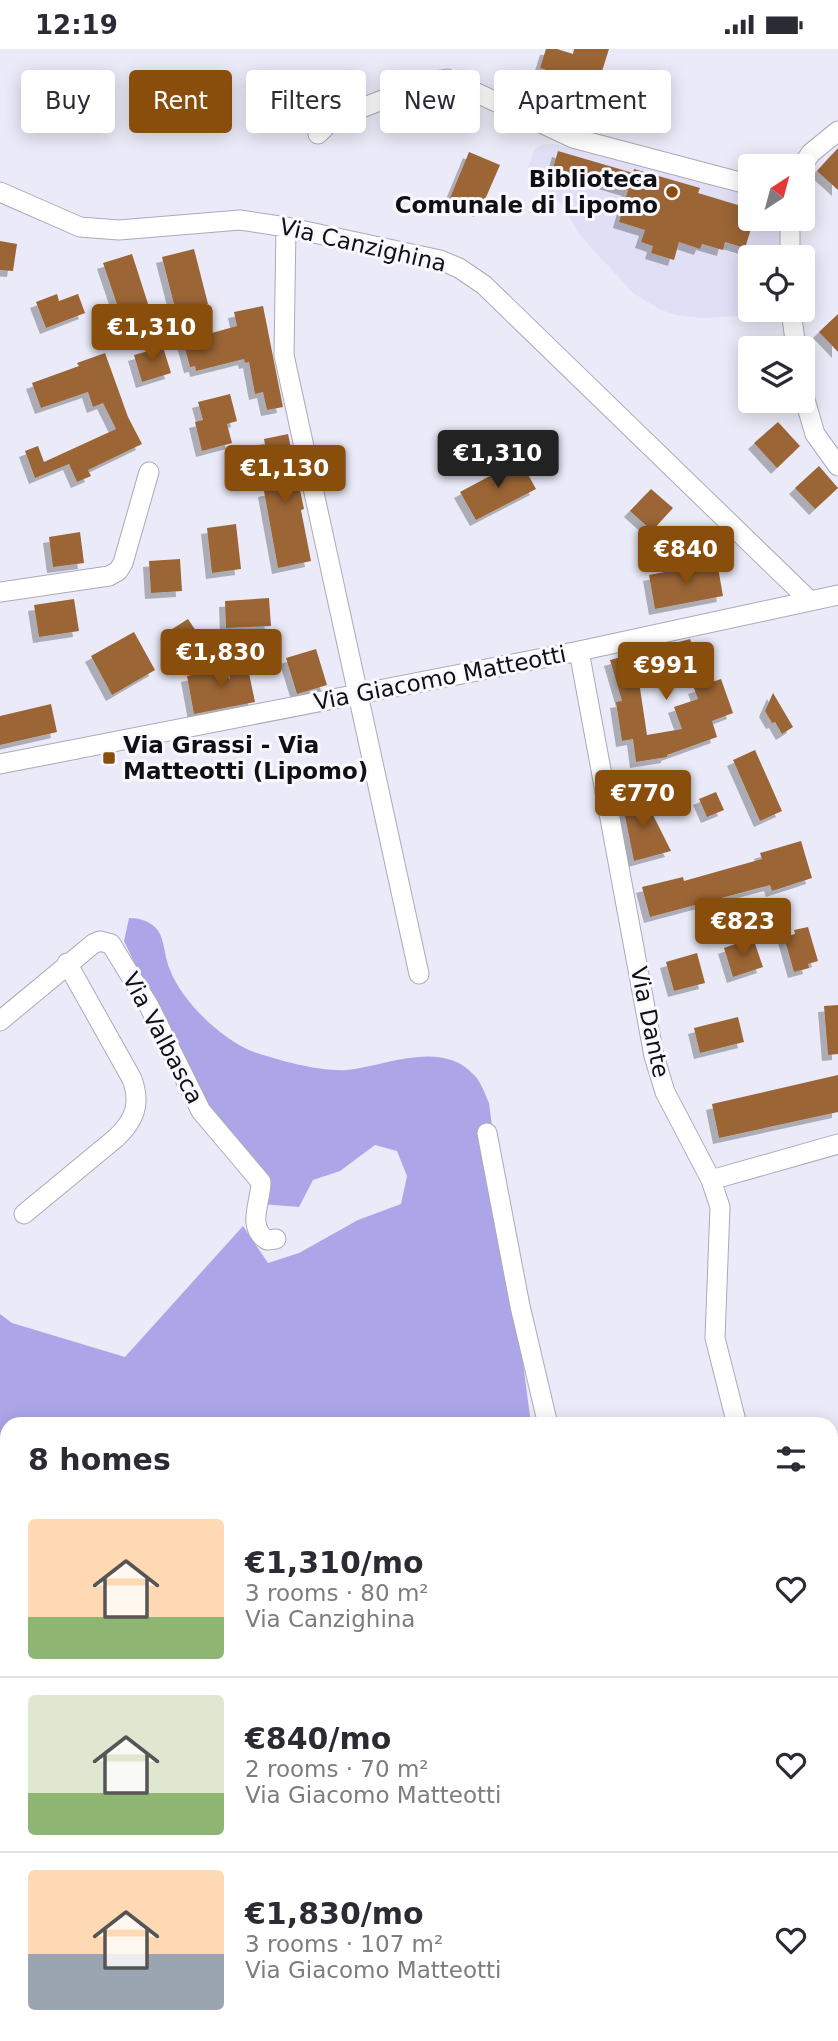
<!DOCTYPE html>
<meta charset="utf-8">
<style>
body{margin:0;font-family:"DejaVu Sans",sans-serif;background:#f2f2f3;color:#2b2b33;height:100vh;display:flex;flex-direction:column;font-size:26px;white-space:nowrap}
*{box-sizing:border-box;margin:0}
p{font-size:23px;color:#7c7c81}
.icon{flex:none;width:38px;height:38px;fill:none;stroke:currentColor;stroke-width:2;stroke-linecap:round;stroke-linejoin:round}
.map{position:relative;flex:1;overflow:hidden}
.side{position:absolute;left:0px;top:1368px;width:838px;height:625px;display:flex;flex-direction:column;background:#fff;border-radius:21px 21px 0 0;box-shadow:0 4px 18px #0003}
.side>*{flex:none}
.banner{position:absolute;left:21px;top:21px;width:796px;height:63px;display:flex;gap:14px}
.needle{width:46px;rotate:36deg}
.buttons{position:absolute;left:738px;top:105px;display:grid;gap:14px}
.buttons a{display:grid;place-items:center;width:77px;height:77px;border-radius:7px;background:#fff;box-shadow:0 4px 18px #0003;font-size:35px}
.price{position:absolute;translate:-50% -60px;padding:0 16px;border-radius:7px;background:#894d0c;color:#fff;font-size:23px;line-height:46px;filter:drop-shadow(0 2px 4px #0008)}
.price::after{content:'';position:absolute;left:50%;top:42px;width:21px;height:16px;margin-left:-10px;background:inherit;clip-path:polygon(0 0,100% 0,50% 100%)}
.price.selected{background:#222;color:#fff}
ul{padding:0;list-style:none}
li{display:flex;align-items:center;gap:21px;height:175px;padding:0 28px}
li+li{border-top:2px solid #e1e1e2}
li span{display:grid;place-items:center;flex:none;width:196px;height:140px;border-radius:7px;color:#555}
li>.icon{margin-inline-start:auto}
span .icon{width:84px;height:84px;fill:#fffc;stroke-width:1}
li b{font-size:30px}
h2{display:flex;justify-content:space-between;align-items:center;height:84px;padding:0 28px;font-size:30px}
.chip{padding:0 24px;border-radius:7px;background:#fff;box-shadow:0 4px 18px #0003;font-size:24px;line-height:63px}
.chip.selected{background:#894d0c;color:#fff}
.status{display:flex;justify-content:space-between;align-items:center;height:49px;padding:0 35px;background:#fff;direction:ltr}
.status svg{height:19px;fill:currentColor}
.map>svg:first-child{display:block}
.built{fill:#e0dff5}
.forest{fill:#aca6e8}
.building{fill:#9b6535;filter:url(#shadow)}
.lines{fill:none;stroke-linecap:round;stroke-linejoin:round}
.street-casing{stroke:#abaab8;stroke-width:21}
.street{stroke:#fff;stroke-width:19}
.poi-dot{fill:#894d0c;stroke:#f8f8fe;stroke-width:2.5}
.labels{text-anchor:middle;stroke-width:6;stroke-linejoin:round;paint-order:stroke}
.poi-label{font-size:23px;font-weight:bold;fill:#0f0f14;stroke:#f8f8fe;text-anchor:end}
.street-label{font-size:23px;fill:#0f0f14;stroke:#f8f8fe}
</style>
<div class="status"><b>12:19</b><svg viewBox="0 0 49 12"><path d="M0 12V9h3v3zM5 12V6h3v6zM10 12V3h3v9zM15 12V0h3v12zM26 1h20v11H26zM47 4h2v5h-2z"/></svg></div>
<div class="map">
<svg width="838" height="1992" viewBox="0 0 838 1992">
<defs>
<filter id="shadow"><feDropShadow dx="-6" dy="6" stdDeviation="0" flood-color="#0004"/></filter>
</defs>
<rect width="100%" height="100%" fill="#eaeaf8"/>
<path class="built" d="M543 95H554L751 145V170H781L778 208H751V261H775L774 265 704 269 676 266 659 260 633 244 579 185 562 155 530 126 528 118 535 100Z
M831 1592 838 1596V1661L831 1651Z"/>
<path class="forest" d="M129 869C141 869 154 873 160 885 165 896 165 910 170 921 182 953 225 994 257 1004 281 1012 322 1023 347 1021 386 1017 442 990 474 1026 481 1033 485 1045 489 1054L531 1375 7 1376V1499L0 1492V1265L12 1274 125 1308 243 1177 268 1214 299 1204 358 1171 401 1155 407 1127 397 1102 375 1096 340 1122 313 1131 299 1158 248 1154 255 1120 209 1070 124 892Z
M0 1666 7 1671V1986H743V1992H0Z"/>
<path class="building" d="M546 0H557L573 5 574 0H609L587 70 558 60 568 28 540 19Z
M838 99V141L817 122Z
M558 102 633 124 634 120 700 139 698 144 751 160V170H754L745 199 725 193 723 201 702 195 700 200 679 193 674 211 651 204 653 197 641 193 645 181 619 173 628 141 553 119Z
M469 103 500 116 480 162 450 149Z
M0 192 17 195 13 222 0 221Z
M194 200 208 255 176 263 162 208Z
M132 205 150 261 122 270 103 214Z
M57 245 59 252 78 245 85 264 46 279 36 253Z
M263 257 283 358 267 361 263 343 255 345 249 313 245 314 244 310 196 322 195 317 190 318 183 292 237 277 234 263Z
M838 265V303L819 283Z
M163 298 171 324 142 333 134 306Z
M105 304 128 368 142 395 88 421 91 427 77 433 69 415 35 429 25 402 38 397 44 413 116 380 103 354 93 358 88 343 41 359 32 334 79 317 77 314Z
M230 345 237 372 227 375 232 394 202 402 195 373 203 371 198 353Z
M778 373 800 397 777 419 754 394Z
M288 385 304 460 301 461 311 512 278 519 264 442 273 440 264 390Z
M520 411 536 440 476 471 460 443Z
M819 417 838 439 815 460 795 439Z
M651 440 673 459 652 482 630 462Z
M236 475 241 520 212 524 207 479Z
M80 483 84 514 53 518 49 488Z
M180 510 182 542 151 544 149 512Z
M717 513 723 547 655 560 649 526Z
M269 549 271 577 226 579 225 552Z
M74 550 79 582 39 588 34 556Z
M188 570 204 594 183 608 166 584Z
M134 583 155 621 112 646 91 607Z
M690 590 698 611 639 633 647 686 682 680 674 658 698 650 694 639 721 630 733 664 712 672 717 688 667 706V708L636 713 633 690 622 692 616 653 622 652 610 611Z
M316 600 327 636 297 645 286 609Z
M247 615 255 653 194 665 187 627 222 620 230 631 229 619Z
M773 644 793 678 782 685 775 673 772 674 765 662Z
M51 655 57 683 0 696V667Z
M755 701 782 762 760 772 733 711Z
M716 743 724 761 707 768 699 750Z
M643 746 671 802 634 812 622 752Z
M801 792 812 829 772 842 770 836 650 868 642 838 683 828 684 832 762 810 760 804Z
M808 878 818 912 808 915 809 919 794 923 784 888 795 885 794 881Z
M753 889 763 918 733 928 724 899Z
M697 904 705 934 674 942 666 913Z
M838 956V1005L828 1006 824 957Z
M738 968 744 993 700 1004 694 979Z
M838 1026V1063L719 1089 712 1055Z"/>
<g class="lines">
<defs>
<path id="street" d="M318 85 333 70 429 33 447 30 573 89 751 136
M802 117 811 104 838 82
M0 143 80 178 119 181 240 171 286 178 440 211 459 219 484 236 810 552
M286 178 284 306 419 925
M790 208V170
M791 261 796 299
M803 344 815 385 838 417
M0 543 109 527 118 522 123 514 149 423
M579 602 654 1007 665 1043 711 1131 720 1158 715 1289 737 1376
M0 715 579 602 838 546
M0 972 93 895 100 892 111 895 149 957 201 1062 261 1133C261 1153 246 1178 267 1191L276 1190
M487 1084 520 1257 548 1376
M711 1131 838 1095
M24 1165 116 1089C135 1071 141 1055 132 1030L67 914
M831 1700 838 1704"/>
</defs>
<use href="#street" class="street-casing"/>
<use href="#street" class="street"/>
</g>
<g class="poi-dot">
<circle cx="672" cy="143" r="7"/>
<rect x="102" y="702" width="14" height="14" rx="3.5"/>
</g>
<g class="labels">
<g class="poi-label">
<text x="658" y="138">Biblioteca<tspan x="658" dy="26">Comunale di Lipomo</tspan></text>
<text x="123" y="704" text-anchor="start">Via Grassi - Via<tspan x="123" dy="26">Matteotti (Lipomo)</tspan></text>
</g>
<g class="street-label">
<text transform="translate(363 196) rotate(13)" y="8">Via Canzighina</text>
<text transform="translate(440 629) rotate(-11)" y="8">Via Giacomo Matteotti</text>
<text transform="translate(650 973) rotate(78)" y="8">Via Dante</text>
<text transform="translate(163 989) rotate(62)" y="8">Via Valbasca</text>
</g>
</g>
</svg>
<div class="buttons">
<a><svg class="needle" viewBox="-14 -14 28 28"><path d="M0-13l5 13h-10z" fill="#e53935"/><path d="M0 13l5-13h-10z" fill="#7c7c81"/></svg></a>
<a><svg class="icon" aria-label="locate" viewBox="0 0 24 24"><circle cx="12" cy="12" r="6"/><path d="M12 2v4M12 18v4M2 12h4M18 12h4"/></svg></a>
<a><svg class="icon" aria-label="layers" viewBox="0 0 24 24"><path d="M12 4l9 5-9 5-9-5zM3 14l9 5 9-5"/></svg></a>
</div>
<b class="price" style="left:152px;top:315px">€1,310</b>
<b class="price selected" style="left:498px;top:441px">€1,310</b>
<b class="price" style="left:285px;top:456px">€1,130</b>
<b class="price" style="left:686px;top:537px">€840</b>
<b class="price" style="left:221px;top:640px">€1,830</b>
<b class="price" style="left:666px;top:653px">€991</b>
<b class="price" style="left:643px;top:781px">€770</b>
<b class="price" style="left:743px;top:909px">€823</b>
<div class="banner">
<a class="chip">Buy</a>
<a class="chip selected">Rent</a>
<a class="chip">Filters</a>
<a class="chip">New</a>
<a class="chip">Apartment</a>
</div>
<section class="side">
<h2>8 homes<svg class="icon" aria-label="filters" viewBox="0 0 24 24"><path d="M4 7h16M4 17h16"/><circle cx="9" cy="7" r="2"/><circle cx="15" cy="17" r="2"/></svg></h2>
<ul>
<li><span style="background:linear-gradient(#ffd9b3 70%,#8fb573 0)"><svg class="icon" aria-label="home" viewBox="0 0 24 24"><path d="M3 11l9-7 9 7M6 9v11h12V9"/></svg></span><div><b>€1,310/mo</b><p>3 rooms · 80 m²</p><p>Via Canzighina</p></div><svg class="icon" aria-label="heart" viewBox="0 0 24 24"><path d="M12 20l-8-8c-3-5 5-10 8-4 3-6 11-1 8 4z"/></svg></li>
<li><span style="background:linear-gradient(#dfe7d0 70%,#8fb573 0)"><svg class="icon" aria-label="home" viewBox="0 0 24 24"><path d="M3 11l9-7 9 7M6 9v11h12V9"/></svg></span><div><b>€840/mo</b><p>2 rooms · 70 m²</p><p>Via Giacomo Matteotti</p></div><svg class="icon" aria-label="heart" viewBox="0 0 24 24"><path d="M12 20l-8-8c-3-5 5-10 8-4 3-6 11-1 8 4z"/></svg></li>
<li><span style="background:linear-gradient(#ffd9b3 60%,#9aa5b1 0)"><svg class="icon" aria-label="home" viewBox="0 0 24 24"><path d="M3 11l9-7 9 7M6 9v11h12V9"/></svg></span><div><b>€1,830/mo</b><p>3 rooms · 107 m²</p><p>Via Giacomo Matteotti</p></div><svg class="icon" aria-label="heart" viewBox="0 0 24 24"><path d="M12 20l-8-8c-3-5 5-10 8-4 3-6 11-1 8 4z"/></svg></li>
</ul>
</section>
</div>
